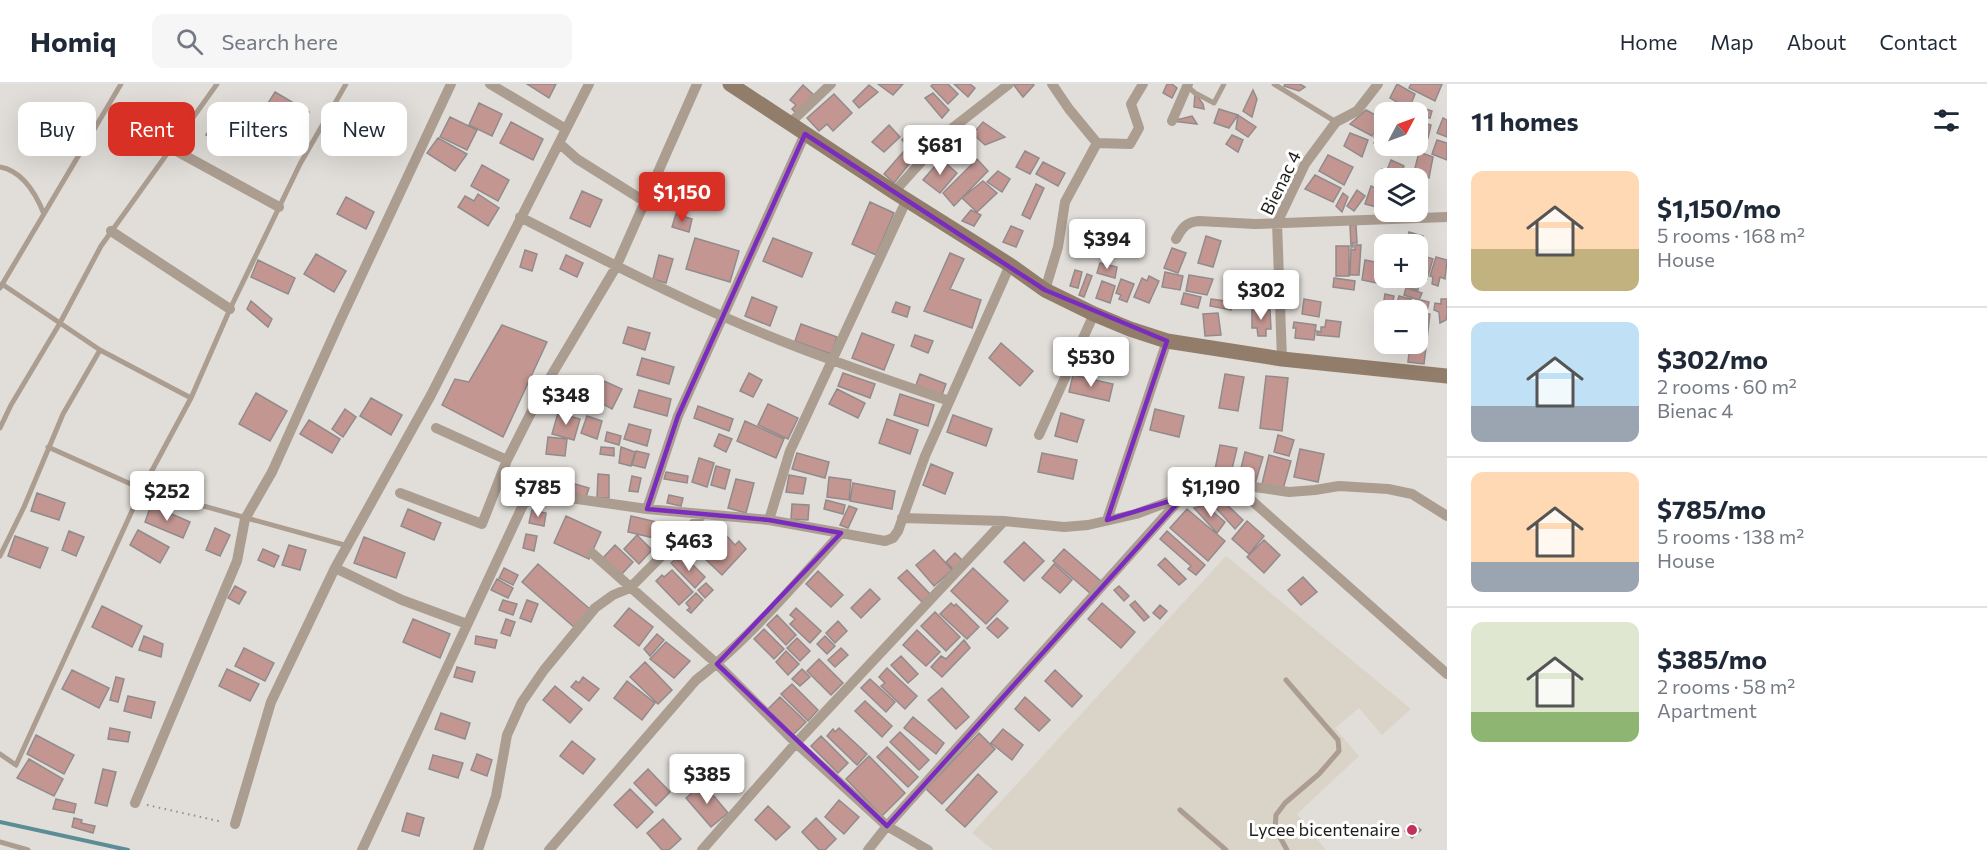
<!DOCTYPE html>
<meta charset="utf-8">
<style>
body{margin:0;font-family:Commissioner,sans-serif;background:#f6f6f7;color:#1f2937;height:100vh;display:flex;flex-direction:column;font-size:22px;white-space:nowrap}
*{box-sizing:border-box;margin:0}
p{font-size:20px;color:#747a83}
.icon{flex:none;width:33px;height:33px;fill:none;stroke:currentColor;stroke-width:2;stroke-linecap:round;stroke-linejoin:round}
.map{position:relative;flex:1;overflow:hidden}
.panel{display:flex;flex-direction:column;background:#fff;width:540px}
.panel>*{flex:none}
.hud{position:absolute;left:18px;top:18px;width:570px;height:54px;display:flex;gap:12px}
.needle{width:39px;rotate:49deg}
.tools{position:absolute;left:1374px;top:18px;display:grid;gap:12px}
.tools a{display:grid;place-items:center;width:54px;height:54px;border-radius:12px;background:#fff;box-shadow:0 6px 24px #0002;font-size:30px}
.price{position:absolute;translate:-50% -51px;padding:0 14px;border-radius:6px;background:#fff;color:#222;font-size:20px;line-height:39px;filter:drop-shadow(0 2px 3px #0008)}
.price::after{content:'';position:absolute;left:50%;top:36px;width:18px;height:14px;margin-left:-9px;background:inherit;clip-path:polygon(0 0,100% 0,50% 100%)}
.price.selected{background:#d93025;color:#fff}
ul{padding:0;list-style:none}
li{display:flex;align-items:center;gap:18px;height:150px;padding:0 24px}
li+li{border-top:2px solid #e0e1e3}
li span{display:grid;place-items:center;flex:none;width:168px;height:120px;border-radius:12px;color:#555}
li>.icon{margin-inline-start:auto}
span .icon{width:72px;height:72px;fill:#fffc;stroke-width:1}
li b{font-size:26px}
h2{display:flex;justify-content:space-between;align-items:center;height:72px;padding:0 24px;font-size:26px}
.chip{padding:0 21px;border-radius:12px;background:#fff;box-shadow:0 6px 24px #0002;font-size:21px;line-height:54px}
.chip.selected{background:#d93025;color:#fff}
header{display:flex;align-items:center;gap:36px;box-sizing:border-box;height:84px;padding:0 30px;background:#fff;border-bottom:2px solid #e0e1e3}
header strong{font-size:28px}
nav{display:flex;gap:33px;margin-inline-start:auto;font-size:21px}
.search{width:420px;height:54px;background:#f6f6f7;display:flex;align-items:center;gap:15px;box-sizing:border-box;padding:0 21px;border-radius:12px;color:#747a83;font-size:22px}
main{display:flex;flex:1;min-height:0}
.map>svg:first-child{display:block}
.built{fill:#dad3c7}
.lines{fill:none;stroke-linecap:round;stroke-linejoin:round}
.stream{stroke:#5c8d96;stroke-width:4}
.building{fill:#c39692;stroke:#928b8b;stroke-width:1.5}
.path{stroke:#908e8a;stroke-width:2;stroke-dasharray:1.5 4.5;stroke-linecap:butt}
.service{stroke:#ac9d91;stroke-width:5}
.minor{stroke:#ac9d91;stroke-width:10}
.secondary{stroke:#927d6b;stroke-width:15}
.marked{fill:none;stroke:#7b2cbf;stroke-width:4.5;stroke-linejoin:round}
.poi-dot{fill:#c0315b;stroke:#fff;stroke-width:2}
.labels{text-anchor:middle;stroke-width:6;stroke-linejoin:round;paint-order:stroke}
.street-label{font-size:18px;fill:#1f1e1c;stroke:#fff}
.poi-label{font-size:18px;fill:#1f1e1c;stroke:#fff;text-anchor:end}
</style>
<header>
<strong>Homiq</strong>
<div class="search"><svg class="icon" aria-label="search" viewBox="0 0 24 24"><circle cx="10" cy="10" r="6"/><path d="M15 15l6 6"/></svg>Search here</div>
<nav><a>Home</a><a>Map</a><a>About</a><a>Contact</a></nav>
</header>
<main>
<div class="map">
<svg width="1447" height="766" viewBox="0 0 1447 766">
<rect width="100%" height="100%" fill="#e1ded9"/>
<path class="built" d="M1226 472 1411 625 1382 651 1359 624 1335 644 1359 672 1297 730 1326 766H993L972 749Z"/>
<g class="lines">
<path class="stream" d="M0 738 128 766"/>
</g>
<path class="building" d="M527 0H556L549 14Z
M878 0H903L893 11Z
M933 0H948L958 10 948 20 931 2Z
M954 0H970L975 4 968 13Z
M1013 0H1033L1034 1 1023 13Z
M1167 0H1172L1177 4 1172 14 1163 9Z
M1285 0H1300L1305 3 1299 7 1284 2Z
M1397 0 1415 10 1409 25 1390 14Z
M1411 0H1442L1435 17 1409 4Z
M803 1 814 11 797 30 792 25 796 21 790 16Z
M869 1 878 8 859 24 853 17Z
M1253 6 1257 15 1252 33 1243 27Z
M275 8 309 28 297 48 263 27Z
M933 9 949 26 942 34 925 14Z
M1195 9 1203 20 1204 25 1194 23Z
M834 10 852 29 833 47 827 40 819 47 807 34Z
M479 19 502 30 492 52 469 41Z
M1414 21 1432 27 1430 34 1421 32V38L1431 41 1428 54 1418 50V28H1413Z
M231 23 248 32 240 47 223 38Z
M1219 25 1238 31 1229 44 1214 39Z
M1366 26 1383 35 1372 52 1350 40Z
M1238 31 1256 43 1248 53 1236 45Z
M1192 32 1197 40 1172 37Z
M450 33 477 46 467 66 440 53Z
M1443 34 1447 36V53L1437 49Z
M214 37 231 49 223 62 206 51Z
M511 38 543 55 533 76 500 59Z
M983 38 1005 53 985 61 973 50Z
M889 41 900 53 884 68 872 58Z
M1384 41V61L1382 64 1374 59 1377 54 1374 53 1378 45 1381 47Z
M912 45 927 60 919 68 909 59 907 61 902 56Z
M1350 49 1368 56 1362 73 1344 62Z
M1232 51 1243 56 1238 68 1226 60Z
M438 54 467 70 455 87 427 69Z
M1437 56 1447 59V76L1432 70Z
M904 67 913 75 894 99 884 90Z
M1025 67 1039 74 1030 90 1016 83Z
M1419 68 1433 73 1429 94 1414 88Z
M1328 71 1353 83 1344 101 1319 87Z
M941 75 957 89 940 109 923 96Z
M977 75 988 87 954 122 943 109Z
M1391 76 1404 82 1401 91 1387 86Z
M1043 78 1065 89 1058 102 1036 90Z
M482 81 509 96 498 117 471 102Z
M1382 85 1400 93 1399 94H1384V102L1377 99Z
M998 87 1010 95 1002 108 987 98Z
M1315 91 1341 104 1333 118 1305 105Z
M983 97 997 109 977 128 962 114Z
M1036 100 1044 104 1030 135 1022 131Z
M1371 102 1384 109V125L1365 120Z
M1357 106 1365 112 1354 127 1347 122Z
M582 107 602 116 590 143 570 134Z
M1343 109 1348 113 1342 128 1336 122Z
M478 110 499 124 488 142 458 123 465 112 474 117Z
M346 113 374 128 366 145 337 130Z
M870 118 894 129 876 171 852 160Z
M971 126 981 131 974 142 962 137Z
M676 130 692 135 689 148 672 143Z
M1350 141H1356L1357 159H1353V163H1351Z
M1011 142 1023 147 1016 163 1003 158Z
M1409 148 1423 152 1419 169 1418 160H1406Z
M1206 152 1221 157 1213 183 1198 179Z
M695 154 739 167 730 198 686 185Z
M773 154 812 169 802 193 763 177Z
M1355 161H1361L1359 191H1350L1351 165 1355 166Z
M1336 162H1349V192H1336Z
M1172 164 1186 169 1178 189 1164 184Z
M525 166 537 170 532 187 520 183Z
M950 169 964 175 950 205 981 216 972 244 924 227Z
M316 170 346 187 334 208 304 190Z
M566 171 583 179 577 193 560 185Z
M659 171 673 175 666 199 653 195Z
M1424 172 1433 175 1427 195 1418 192Z
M1436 173 1447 176 1445 195 1440 193 1438 202 1432 200 1433 193 1430 192Z
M258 176 295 194 288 210 251 193Z
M1365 176 1381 179 1379 189H1384L1382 200 1362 196Z
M1100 179 1117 183 1115 194 1097 189Z
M1075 186 1082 188 1078 204 1070 202Z
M1165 188 1183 192 1180 206 1162 203Z
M1087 190 1092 192 1084 213 1079 211Z
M1189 191 1213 195 1207 211 1186 207Z
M1149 192 1159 197 1149 219 1134 213 1142 194 1147 197Z
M1334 194 1355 197 1354 206 1333 203Z
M1402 194 1420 196 1418 206 1400 201Z
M1121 195 1134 200 1127 218 1119 215 1121 211 1116 209Z
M1102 197 1115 202 1110 219 1096 214Z
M1406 204 1422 209 1419 216 1404 211Z
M1184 209 1201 213 1198 224 1181 220Z
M1385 210 1394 212 1391 226H1384L1385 263 1376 262Z
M1399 212 1411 215 1409 220 1413 221 1412 226H1395Z
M752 213 777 223 770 242 745 232Z
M1211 215 1233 218 1231 226 1210 222Z
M1304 215 1321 218 1319 233 1302 230Z
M1441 215H1447V231L1446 236 1440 239 1439 228 1434 226 1435 219 1441 220Z
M1421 216 1429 218 1427 227 1419 226Z
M251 217 272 235 268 243 247 225Z
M896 218 910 223 907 233 892 228Z
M1252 226H1270L1271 245H1266V252H1258L1257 244H1252Z
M1418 228 1430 230 1424 280 1408 278 1410 260H1418Z
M1218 229 1221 251 1205 252 1203 230Z
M1326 236 1341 238 1339 253 1317 251V247L1321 248V243H1325Z
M1294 238 1316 241 1314 256 1295 254 1296 244H1293Z
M801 240 837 253 831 270 795 257Z
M502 241 547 258 503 353 442 321 455 295 469 298Z
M628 243 650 249 645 266 623 259Z
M862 249 894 261 884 286 852 274Z
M915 251 933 257 928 269 911 262Z
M1001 259 1033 287 1020 302 989 274Z
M642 274 674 283 669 300 637 291Z
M749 289 762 296 753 313 740 307Z
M843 289 875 300 870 314 838 302Z
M920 290 946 300 942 311 916 301Z
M1225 290 1244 293 1238 327 1219 324Z
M1073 291 1113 300 1109 317 1069 308Z
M1266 292 1288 294 1282 347 1260 344Z
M574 297 586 301 580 323 567 319Z
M604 297 622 305 612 325 595 316Z
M837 305 865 319 858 334 829 320Z
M639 306 671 315 667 332 634 323Z
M256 309 287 327 270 357 239 340Z
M900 310 934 321 928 342 894 331Z
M371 314 402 331 391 351 360 332Z
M768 320 798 334 788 355 758 341Z
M698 322 733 335 729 347 694 334Z
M345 325 356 333 343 353 332 345Z
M1155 325 1184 332 1179 353 1150 346Z
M558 329 580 335 574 356 552 350Z
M1061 329 1084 336 1077 358 1055 352Z
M953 331 992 345 986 362 947 348Z
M587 332 602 337 597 355 581 349Z
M887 335 918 346 910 370 879 359Z
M309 336 340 355 332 369 300 350Z
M745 337 784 355 776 374 737 357Z
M629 340 651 346 647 362 624 355Z
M607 348 621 352 619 361 605 357Z
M719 350 732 355 726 368 714 362Z
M1278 351 1294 356 1289 372 1274 368Z
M548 353 567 355 565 372 546 370Z
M1220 361 1237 364 1229 398 1213 395Z
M601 363 614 364V372L600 370Z
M621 363 635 368 631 382 619 379Z
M1300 365 1324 370 1318 398 1294 393Z
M636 367 649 370 645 384 632 381Z
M1245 368 1263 373 1255 400 1238 396Z
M797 369 829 378 825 394 792 385Z
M1042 369 1077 376 1073 395 1038 388Z
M1269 371 1291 377 1283 405 1262 400Z
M699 374 714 379 707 403 692 398Z
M931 380 953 389 945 410 923 401Z
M716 382 730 386 725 405 711 401Z
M554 388 568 392 564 406 550 402Z
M666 388 688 392 687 399 664 395Z
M598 390 609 391V414H597Z
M789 391 806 394 803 410 786 408Z
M632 392 641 394 638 408 629 407Z
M829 393 851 396 849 416 827 413Z
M736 395 754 399 746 429 728 424Z
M853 399 895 407 892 425 850 417Z
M575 400 589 404 586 413 572 409Z
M37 409 65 419 59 436 31 427Z
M669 411 683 414 681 422 667 419Z
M826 416 845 421 843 430 824 425Z
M1223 417 1243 436 1235 445 1216 424Z
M792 420 809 421 808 436 791 435Z
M151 421 190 438 183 454 145 438Z
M1205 421 1225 438 1217 449 1194 424Z
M849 422 857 425 848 444 840 441Z
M408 425 441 439 434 456 401 442Z
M1187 425 1225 457 1208 477 1170 444Z
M532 426 546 429 544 442 529 439Z
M566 432 601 448 589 475 554 459Z
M631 432 657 438 654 454 628 448Z
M1247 437 1264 452 1249 470 1232 455Z
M661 439 682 442 680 454 659 450Z
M215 444 230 451 220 472 206 466Z
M138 446 169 463 160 479 130 461Z
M69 447 84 453 76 472 62 466Z
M1167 447 1205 481 1196 491 1188 485 1191 482 1160 455Z
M718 448 724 449 735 461 739 457 746 465 722 491 703 473 714 460 711 457Z
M526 450 537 452 534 467 523 464Z
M637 451 652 466 639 480 624 465Z
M15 452 48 464 40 484 8 472Z
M364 453 405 469 396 494 354 479Z
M1264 456 1280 471 1264 489 1247 473Z
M1024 458 1044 477 1024 497 1004 478Z
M289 461 306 466 300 486 282 481Z
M615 461 633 478 621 491 602 475Z
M263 465 279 472 274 483 258 476Z
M1064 465 1102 498 1091 510 1053 477Z
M934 466 952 486 934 502 916 481Z
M955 469 963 477 954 486 946 478Z
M682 474 687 479 689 477 705 493 695 504 671 479 676 475 678 477Z
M1165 474 1186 495 1179 501 1158 481Z
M538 480 591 526 575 544 522 498Z
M1054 480 1072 496 1060 509 1042 494Z
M504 484 518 491 513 501 499 494Z
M973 484 1008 517 986 540 951 507Z
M672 486 693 508 679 521 656 497 662 491 664 493Z
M907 486 930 510 922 518 898 494Z
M818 487 843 511 831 523 806 500Z
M1303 493 1317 508 1301 521 1288 506Z
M497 495 513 504 508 514 491 506Z
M706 499 713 506 705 514 698 506Z
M235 502 246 508 239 520 228 514Z
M1119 502 1129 512 1124 517 1114 506Z
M870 505 880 515 861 534 851 524Z
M696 509 703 516 691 529 687 526 690 524 686 519Z
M503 516 517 520 513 531 499 526Z
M527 516 538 520 531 538 520 534Z
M1135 517 1149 533 1144 537 1130 521Z
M951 519 954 522 956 520 979 543 967 555 940 530Z
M1102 519 1135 548 1121 564 1088 535Z
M1160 521 1167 527 1160 535 1153 529Z
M102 522 142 542 132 563 92 543Z
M629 524 653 543 639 562 614 542Z
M796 524 821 547 810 559 790 540 795 535 790 531Z
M935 528 960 553 946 567 921 542Z
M777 531 796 551 786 561 767 541Z
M997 534 1008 544 998 554 987 544Z
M413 535 450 550 440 574 403 558Z
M506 535 515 538 510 552 501 549Z
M838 537 847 547 835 559 826 549Z
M764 545 784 565 774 575 754 555Z
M917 546 940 568 926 582 903 561Z
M657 550 664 556 650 572 644 565Z
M144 552 163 560 161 573 139 566Z
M476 552 497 556 495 564 475 560Z
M825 552 835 562 827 570 817 560Z
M797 554 810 567 800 577 787 564Z
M964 556 970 564 942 593 931 583 941 572 946 575Z
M666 558 690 577 674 594 650 575Z
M244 564 274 579 265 597 235 582Z
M841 564 848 571 835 583 828 576Z
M786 567 799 580 788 591 776 578Z
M901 572 918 590 908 599 891 581Z
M819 575 843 599 831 611 807 587Z
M645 578 672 606 658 620 630 593Z
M457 583 475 588 472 598 454 593Z
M887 584 917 612 905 625 881 602 885 599 879 593Z
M227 585 259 600 250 617 219 602Z
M802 585 810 593 800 602 792 595Z
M72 586 109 604 99 624 62 605Z
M1055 586 1082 612 1072 623 1045 597Z
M116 593 124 595 118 618 110 616Z
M583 593 599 605 589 617 571 603 576 597 579 599Z
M870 595 895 618 886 628 861 604Z
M627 597 655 619 642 636 614 614Z
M792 600 818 626 808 637 781 610Z
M555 602 582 625 570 639 543 616Z
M942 604 969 633 956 645 928 616Z
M128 612 155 618 151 634 124 627Z
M780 613 806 638 793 651 768 625Z
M1025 613 1050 636 1039 647 1015 625Z
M865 617 892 642 882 653 855 627Z
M441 629 470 639 465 655 435 645Z
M913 633 944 659 936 670 904 644Z
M110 644 130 648 128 658 108 655Z
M839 644 867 670 857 681 827 652 833 645 835 648Z
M1003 645 1023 661 1012 676 991 659Z
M900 648 929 676 919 686 890 658Z
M979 649 995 665 942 720 926 705Z
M36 651 74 671 64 690 27 670Z
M821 652 848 679 838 689 811 662Z
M572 657 595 675 583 690 560 672Z
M887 663 918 693 908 703 877 673Z
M477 670 492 676 487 692 471 686Z
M433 671 463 679 458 694 429 685Z
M869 672 905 709 882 732 846 695Z
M29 675 63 695 54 712 17 694Z
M103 685 116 688 107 722 95 719Z
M648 685 670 708 656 722 634 699Z
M978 690 997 708 965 743 946 726Z
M703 699 728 729 711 743 686 714Z
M630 705 653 728 637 744 614 721Z
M56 715 76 720 74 729 53 725Z
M839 716 859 733 844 750 825 733Z
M768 722 790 743 776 756 755 736Z
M407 729 424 734 419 752 402 747Z
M74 734 82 736 81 739 95 742 93 749 72 743Z
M816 734 836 755 825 766H819L802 748Z
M663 735 681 755 669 766H662L647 749Z
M1413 739 1421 746 1412 754 1405 747Z"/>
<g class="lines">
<path class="path" d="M147 721 223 738"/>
<path class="service" d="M1274 0 1336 38
M1187 2 1195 9 1214 19 1224 0
M0 83C23 87 36 110 44 130
M2 200 100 266 191 314
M0 204 121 0
M0 344 11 321 60 239 101 162 217 0
M48 363 142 405 348 462
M0 472 24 423 63 330 100 266
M1286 596 1338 656 1339 667 1319 690 1285 719 1276 731 1275 744 1287 766
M0 670 16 681 142 405 191 314 230 225 300 80 346 0
M1180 726 1226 766
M0 758 28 766"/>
<path class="minor" d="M490 0 566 45
M1052 0 1069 25 1097 59 1130 60 1139 44 1131 20 1143 0
M1172 37 1188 0
M790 39 831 0
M559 59 577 75 644 117
M171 64 279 123
M894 108 950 46 1009 0
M520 133C587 167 653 202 722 232 796 265 873 291 949 317
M111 147 230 225
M1176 155C1182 144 1186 138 1199 137L1255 140 1447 133
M1045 206 1058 163 1065 118 1097 59
M1282 275 1277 139 1305 80 1336 38 1357 27 1378 0
M436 344 507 376
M1039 351 1094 230
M1233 400 1447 590
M400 409 482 440 507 376 542 307 616 183 697 0
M647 425 678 332 805 50
M902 434 1004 437 1064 443 1088 441 1136 430 1203 405 1233 400 1289 408 1315 406 1339 402 1388 405 1412 410 1447 432
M769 436 885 457 893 454 898 447 925 372 1010 181
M1107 436 1167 257
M592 469 717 580 796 659 887 742 928 766
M335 484 402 516 467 540
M135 719 237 477 245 435 272 388 340 237 451 0
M235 740 271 618 335 484 431 311 589 0
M362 766 523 421 532 412 542 410 647 425 769 436 790 367 907 115
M478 766 496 712 507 651 522 618 544 586 595 524 613 511 630 504 703 430
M549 766 696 596C748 556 797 498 841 449
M702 766 796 659 1004 437
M868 766 887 742 1180 415"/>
<path class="secondary" d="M730 0 894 108 1010 181 1045 206 1094 230 1130 245 1167 257 1282 275 1447 292"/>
</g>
<path class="marked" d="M805 50 1045 206 1167 257 1107 436 1183 413 887 742 717 580 841 449 769 436 647 425 678 332Z"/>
<circle class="poi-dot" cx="1412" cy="746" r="6"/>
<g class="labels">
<g class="street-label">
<text transform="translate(1281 99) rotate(-64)" y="6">Bienac 4</text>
</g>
<g class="poi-label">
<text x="1400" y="752">Lycee bicentenaire</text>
</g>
</g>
</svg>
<div class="tools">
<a><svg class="needle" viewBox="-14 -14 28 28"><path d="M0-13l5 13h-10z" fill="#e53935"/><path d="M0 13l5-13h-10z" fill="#747a83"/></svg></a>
<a><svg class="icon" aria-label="layers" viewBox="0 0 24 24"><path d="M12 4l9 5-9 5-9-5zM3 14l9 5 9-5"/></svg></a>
<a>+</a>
<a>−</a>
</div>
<b class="price" style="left:940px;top:92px">$681</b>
<b class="price selected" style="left:682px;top:139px">$1,150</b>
<b class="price" style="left:1107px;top:186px">$394</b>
<b class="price" style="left:1261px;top:237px">$302</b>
<b class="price" style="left:1091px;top:304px">$530</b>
<b class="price" style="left:566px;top:342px">$348</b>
<b class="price" style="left:538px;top:434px">$785</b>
<b class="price" style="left:1211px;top:434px">$1,190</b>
<b class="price" style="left:167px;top:438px">$252</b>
<b class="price" style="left:689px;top:488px">$463</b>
<b class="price" style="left:707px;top:721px">$385</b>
<div class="hud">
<a class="chip">Buy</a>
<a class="chip selected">Rent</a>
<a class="chip">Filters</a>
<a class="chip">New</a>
</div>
</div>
<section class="panel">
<h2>11 homes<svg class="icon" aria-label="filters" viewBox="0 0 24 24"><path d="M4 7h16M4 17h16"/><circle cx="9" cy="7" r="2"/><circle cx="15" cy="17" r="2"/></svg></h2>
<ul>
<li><span style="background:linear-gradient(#ffd9b3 65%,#c2b280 0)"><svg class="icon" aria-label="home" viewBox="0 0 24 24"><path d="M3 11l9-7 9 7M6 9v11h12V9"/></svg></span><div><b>$1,150/mo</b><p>5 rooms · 168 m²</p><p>House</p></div></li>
<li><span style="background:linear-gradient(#bfe0f5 70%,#9aa5b1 0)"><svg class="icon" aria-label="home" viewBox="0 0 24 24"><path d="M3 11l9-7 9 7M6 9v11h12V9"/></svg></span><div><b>$302/mo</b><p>2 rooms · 60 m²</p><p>Bienac 4</p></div></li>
<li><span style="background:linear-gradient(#ffd9b3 75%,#9aa5b1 0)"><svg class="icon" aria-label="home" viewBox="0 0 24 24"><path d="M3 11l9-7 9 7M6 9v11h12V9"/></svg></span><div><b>$785/mo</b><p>5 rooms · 138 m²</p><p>House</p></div></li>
<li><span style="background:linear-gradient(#dfe7d0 75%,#8fb573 0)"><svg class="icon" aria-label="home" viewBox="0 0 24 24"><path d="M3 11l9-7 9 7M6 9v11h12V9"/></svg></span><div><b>$385/mo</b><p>2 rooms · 58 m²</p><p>Apartment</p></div></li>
</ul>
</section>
</main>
